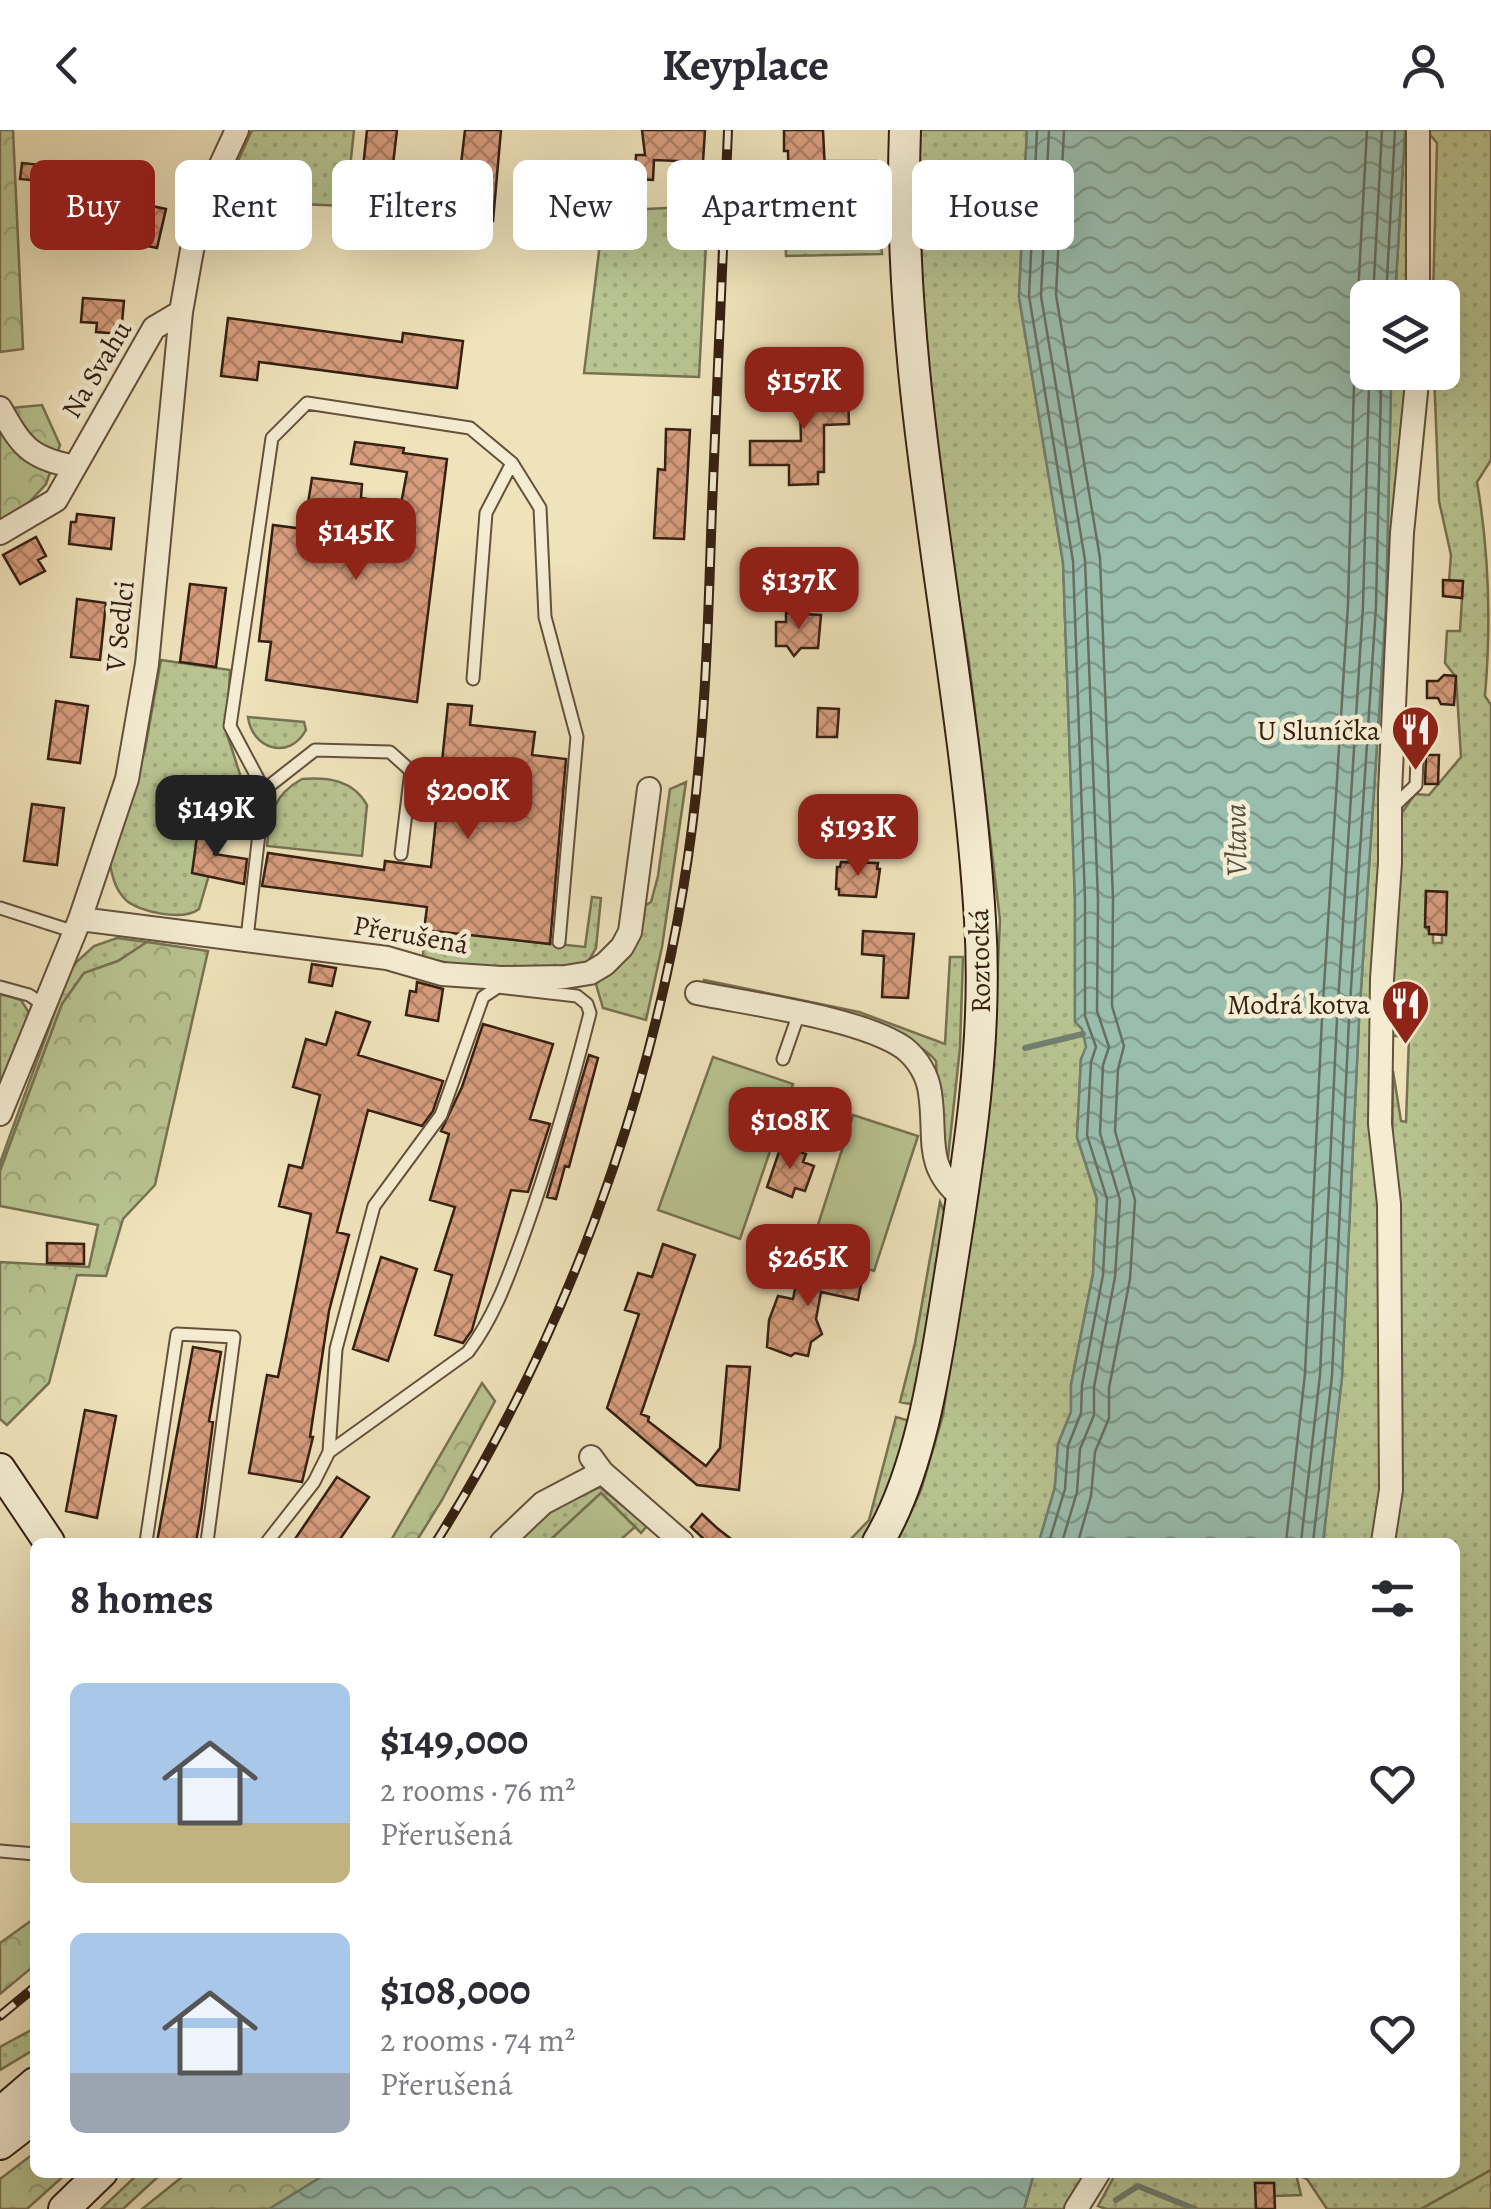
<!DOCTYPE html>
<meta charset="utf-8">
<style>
body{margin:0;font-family:Alegreya,serif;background:#f2f2f3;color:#2b2b33;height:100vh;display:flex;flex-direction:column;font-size:38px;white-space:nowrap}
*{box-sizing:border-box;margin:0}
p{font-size:32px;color:#7c7c81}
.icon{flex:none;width:55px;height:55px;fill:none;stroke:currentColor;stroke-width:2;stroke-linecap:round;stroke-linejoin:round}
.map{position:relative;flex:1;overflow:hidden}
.sheet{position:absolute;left:30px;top:1408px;width:1430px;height:640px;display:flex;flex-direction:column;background:#fff;border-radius:15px;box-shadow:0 10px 40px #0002}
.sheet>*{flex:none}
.guide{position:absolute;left:30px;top:30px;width:1432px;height:90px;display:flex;gap:20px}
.fabs{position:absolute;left:1350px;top:150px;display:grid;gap:20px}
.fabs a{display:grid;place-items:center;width:110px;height:110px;border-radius:15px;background:#fff;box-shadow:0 10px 40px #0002;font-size:50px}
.price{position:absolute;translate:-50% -85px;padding:0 22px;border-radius:20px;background:#8f2418;color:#fff;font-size:32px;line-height:65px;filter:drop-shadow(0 2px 5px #0008)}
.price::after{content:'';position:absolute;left:50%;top:60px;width:30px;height:22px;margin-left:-15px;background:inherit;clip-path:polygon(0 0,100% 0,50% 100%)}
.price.on{background:#222;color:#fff}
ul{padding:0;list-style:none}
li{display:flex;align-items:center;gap:30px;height:250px;padding:0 40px}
li span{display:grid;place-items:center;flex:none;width:280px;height:200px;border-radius:15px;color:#555}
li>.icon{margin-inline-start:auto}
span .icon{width:120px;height:120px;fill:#fffc;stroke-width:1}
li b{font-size:42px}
h2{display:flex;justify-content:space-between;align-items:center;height:120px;padding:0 40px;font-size:42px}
.pill{padding:0 35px;border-radius:15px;background:#fff;box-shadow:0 10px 40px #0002;font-size:35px;line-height:90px}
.pill.on{background:#8f2418;color:#fff}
header{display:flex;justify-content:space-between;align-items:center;height:130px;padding:0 40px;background:#fff;font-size:45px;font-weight:700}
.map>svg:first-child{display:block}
.green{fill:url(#green-dots);stroke:#777252;stroke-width:2.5;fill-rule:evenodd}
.forest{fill:url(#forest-crowns);stroke:#777252;stroke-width:2.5}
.pitch{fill:#b8c491;stroke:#777252;stroke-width:2.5}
.water{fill:url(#water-waves);stroke:#727f70;stroke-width:2.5}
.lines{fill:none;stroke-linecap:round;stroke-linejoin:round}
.shore{stroke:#686f60;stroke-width:2.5}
.stream{stroke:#727f70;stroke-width:6}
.building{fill:url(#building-cross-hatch);stroke:#362012;stroke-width:2.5}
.lane-casing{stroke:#64513c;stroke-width:15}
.street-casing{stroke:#64513c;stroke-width:26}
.secondary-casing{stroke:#362012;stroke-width:34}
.lane{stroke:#f5edd3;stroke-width:11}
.street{stroke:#f5edd3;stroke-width:22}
.secondary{stroke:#f5edd3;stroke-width:30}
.rail-casing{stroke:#362012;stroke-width:10}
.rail{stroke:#f5edd3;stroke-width:6;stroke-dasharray:19;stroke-linecap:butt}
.labels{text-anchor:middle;stroke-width:9;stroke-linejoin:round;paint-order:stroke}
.street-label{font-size:28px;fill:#362012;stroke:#f5edd3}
.poi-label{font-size:28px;fill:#362012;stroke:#f5edd3;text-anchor:end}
.water-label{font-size:30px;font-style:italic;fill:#544f41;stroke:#f5edd3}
</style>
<header><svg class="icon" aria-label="back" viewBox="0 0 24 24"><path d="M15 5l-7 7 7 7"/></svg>Keyplace<svg class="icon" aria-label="person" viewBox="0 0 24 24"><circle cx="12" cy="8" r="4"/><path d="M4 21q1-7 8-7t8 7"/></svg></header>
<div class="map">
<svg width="1491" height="2079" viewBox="0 0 1491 2079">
<defs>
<pattern id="green-dots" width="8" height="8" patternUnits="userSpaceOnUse" patternTransform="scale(2.5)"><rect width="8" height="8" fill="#b8c491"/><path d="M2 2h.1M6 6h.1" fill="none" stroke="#9fa87c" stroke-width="1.8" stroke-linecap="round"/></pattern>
<pattern id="forest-crowns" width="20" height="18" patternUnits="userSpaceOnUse" patternTransform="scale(2.5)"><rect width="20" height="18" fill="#b8c491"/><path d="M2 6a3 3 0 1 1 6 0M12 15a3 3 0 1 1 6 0" fill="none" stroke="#9fa87c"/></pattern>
<pattern id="water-waves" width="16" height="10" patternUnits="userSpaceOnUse" patternTransform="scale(2.5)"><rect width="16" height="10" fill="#9abeae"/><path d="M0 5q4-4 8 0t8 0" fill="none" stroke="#7e9a8c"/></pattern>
<pattern id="building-cross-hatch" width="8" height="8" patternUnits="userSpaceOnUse" patternTransform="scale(2.5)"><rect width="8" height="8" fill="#d79d7e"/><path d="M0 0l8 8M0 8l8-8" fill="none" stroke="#af8066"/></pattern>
</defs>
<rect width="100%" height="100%" fill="#efe3bb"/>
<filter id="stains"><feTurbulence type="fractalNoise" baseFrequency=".002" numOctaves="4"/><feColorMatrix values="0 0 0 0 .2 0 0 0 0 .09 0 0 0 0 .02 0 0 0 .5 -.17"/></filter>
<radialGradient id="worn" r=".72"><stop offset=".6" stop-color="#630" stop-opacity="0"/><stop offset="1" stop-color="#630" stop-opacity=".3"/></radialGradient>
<path class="green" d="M252 0H354L346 76 220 71Z
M919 0H1027L1019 167 1063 432 1075 771V891L1082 899 1087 917 1081 929 1077 1007 1097 1069 1093 1144 1071 1255V1282L1058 1314 1055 1357 1039 1412H897L921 1360 943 1285 994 919 1000 790 969 532 938 342 922 153Z
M1405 0H1416L1410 167 1395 168Z
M1426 0H1491V330L1477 352C1489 422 1491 496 1485 566L1491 575V2040L1421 2079H1327L1307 2049 1296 2044 1301 2065 1275 2066 1273 2053H1256V2079H1106L1098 2076 1116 2043 1455 2042V1412H1388L1393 941 1401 991 1406 992 1409 907 1385 905 1397 690 1415 664 1429 665 1461 627 1456 547 1445 533 1447 501H1460L1463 452 1449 451 1451 425 1439 371 1434 243 1442 242V168L1433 167 1437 13ZM1426 761 1447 762 1446 804 1442 805V813H1433V805L1425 797Z
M826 31H876L882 124 786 126 785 82H827V67L830 66Z
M708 76 699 247 584 243 604 81Z
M1400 243H1413L1399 378 1386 1309 1376 1412H1323L1342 1247 1359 890 1386 476 1391 256Z
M161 530 230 540 227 604 247 666 245 681 224 702 199 699 209 745 199 779C182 792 139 781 127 771 116 761 113 749 110 735L145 619Z
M248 587 304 592 306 600C289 631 252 619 248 587Z
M302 649C328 647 353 650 367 675L362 726 267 716C270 684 273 665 302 649Z
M686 652 662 817 646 890 603 878 595 851 643 777 651 772 658 746 670 659Z
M592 767 601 768 596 818 585 837C530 840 476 843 423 827L424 800 585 817Z
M117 808 147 812 118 831 84 843 62 874 0 1041V1033L71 837 94 816Z
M950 827H963L960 918 948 1028 940 1016 936 931C905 891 755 869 702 856L704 850 859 882 945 914Z
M0 864 21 870 29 883 0 966Z
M940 1072 948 1090 915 1275 900 1272 915 1213Z
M896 1287 910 1291 888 1363 863 1412H848L869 1390Z
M600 1357 647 1396 641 1403 601 1363 548 1412H521L537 1386Z
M35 1898V1919L0 1940V1917Z
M140 2042 162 2043 123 2079H101Z
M1034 2043H1092L1069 2079H1024Z"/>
<path class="forest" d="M0 0H13L23 219 0 222Z
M42 275 60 315 46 354 0 404V279Z
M147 812 208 821 155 1055 123 1089 106 1146 77 1145 49 1253 7 1295 0 1289V1132L89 1137 98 1095 0 1076V1041L62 874 84 843 118 831Z
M482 1253 495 1271 442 1370 416 1412H390Z
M35 1788V1835L0 1864V1813Z
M33 2024 35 2042 67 2043 27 2079H0V2049Z
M1491 2040V2079H1421Z
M187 2043H329L269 2079H142Z"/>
<path class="pitch" d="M713 927 793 954 740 1109 658 1080Z
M853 985 918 1006 874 1141 810 1120Z
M601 1363 635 1397 618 1412H548Z"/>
<path class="water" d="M1027 0H1405L1395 167 1368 168V242L1400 243 1391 256 1386 476 1359 890 1342 1247 1323 1412H1039L1055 1357 1058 1314 1071 1282V1255L1093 1144 1097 1069 1077 1007 1081 929 1086 917 1082 899 1075 892V771L1063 432 1019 167Z
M329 2042H1034V2043L1024 2079H269Z"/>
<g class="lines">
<path class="shore" d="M1037 0 1029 166 1073 431 1085 770V886L1096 917 1091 932 1087 1005 1107 1069 1103 1145 1082 1255 1081 1283 1068 1316 1065 1359 1049 1412
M1049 0 1041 166 1085 430 1098 770 1097 881 1109 917 1103 935 1100 1003 1120 1070 1115 1147 1094 1257V1285L1080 1319 1077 1362 1062 1412
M1064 0 1056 165 1100 428 1113 769 1112 876 1124 916 1118 939 1115 1001 1135 1070 1130 1149 1109 1258V1288L1095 1322 1091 1366 1078 1412
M1367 0 1358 165 1361 180 1368 191
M1373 168 1382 0
M1386 168 1395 0
M1286 1412 1305 1244 1322 888 1348 475 1354 254 1358 239 1368 224
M1301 1412 1320 1245 1337 888 1363 476 1369 255 1373 242
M1313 1412 1332 1246 1349 889 1376 476 1381 256 1388 242"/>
<path class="stream" d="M1025 918 1083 904
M1065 2042 1066 2045
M1116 2070 1138 2056 1195 2079"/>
</g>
<path class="building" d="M367 0H397L389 69 360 66Z
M465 0H501L493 91 440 86 443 49 459 51Z
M642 0H705L703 32 654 30 653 50 635 49 636 25H645Z
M784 0H823L827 82H794V73H789L788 21H784Z
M22 33 51 36 49 52 20 49Z
M147 75 166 79 157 118 138 114Z
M83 168 124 171 121 204 96 202 97 193 81 192Z
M228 188 402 212 403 203 463 211 457 258 259 232 257 250 221 246Z
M784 245 823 246V269H848L849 294 824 295V342H818V354L789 355V335H750V311H801L800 275H792V262H784Z
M666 299 690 300 684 409 654 408 658 339 665 340Z
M355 312 404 318 403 323 447 329 417 572 266 550 271 512 259 511 273 395 304 399 312 348 362 354 361 368 401 374 407 342 351 334Z
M77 384 114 388 111 419 69 414 71 392H76Z
M36 407 46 426 38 430 45 441 20 454 3 425Z
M1443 450 1463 451 1462 468 1443 466Z
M190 454 226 458 216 537 180 532Z
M77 469 106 473 100 530 71 527Z
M786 483 821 485 818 518H801L794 526 787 516H776V492H786Z
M1444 545 1456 546 1454 575 1441 574 1438 568H1427V551H1438Z
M56 571 88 576 80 633 48 629Z
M448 574 472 576 470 595 535 602 532 625 566 629 550 814 424 800 427 777 262 756 268 723 384 740 385 731 431 737Z
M818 578 839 579 837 607H817Z
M1426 625H1439L1438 654H1425Z
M32 674 64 678 57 735 24 731Z
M198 699 218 702 214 724 247 729 244 754 192 743Z
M841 732 878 733 877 739H880L876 767 839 765V759H836L837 737H840Z
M1426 761 1447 762 1446 805 1429 804V797H1425Z
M863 801 914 804 908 868 882 867 884 826 862 824Z
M312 834 336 838 332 856 309 852Z
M417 852 443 859 438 891 406 885 410 861 416 862Z
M336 882 370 892 358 925 443 951 433 981 422 996 368 980 337 1102 349 1105 329 1181 310 1307H313L302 1352 249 1343 267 1245 278 1247 311 1084 279 1076 289 1035 302 1038 320 965 293 957 306 909 326 915Z
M483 894 553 914 530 989 550 994 528 1062 511 1060 472 1200 463 1213 435 1205 452 1145 435 1140 455 1077 430 1070 449 1004 441 1001 462 957Z
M589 925 598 928 569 1037 565 1036 556 1069 547 1067Z
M781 1016 806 1024 803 1032 814 1036 805 1061 795 1058 792 1067 767 1057Z
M47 1113 84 1114V1134L47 1133Z
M663 1114 695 1125 641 1284 649 1287 648 1291 706 1336 720 1318 727 1236 750 1237 739 1360 697 1355 607 1278 639 1184 625 1180 638 1143 652 1147Z
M381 1127 417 1139 388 1231 353 1219Z
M814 1134 863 1145 858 1170 821 1162 816 1189 822 1204 811 1212 808 1226 795 1223 791 1226 767 1217 769 1190 778 1166 793 1169 797 1150 810 1152Z
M193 1217 221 1222 209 1291 213 1292 201 1383 196 1412H157Z
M85 1280 116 1286 97 1388 66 1381Z
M337 1347 369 1367 338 1412H293Z
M702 1384 717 1398 735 1412H707L691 1397Z
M1255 2053H1274L1275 2079H1256Z"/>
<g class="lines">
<defs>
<path id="lane" d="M473 549 486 383 512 333
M264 660 315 620 390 622 411 641 401 724
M1392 678 1416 655 1417 628
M0 778 75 802
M247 808 264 660 230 596 272 308 307 273 470 298 512 333 540 378 545 487 577 607 559 812
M0 857 29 865 44 875
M783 929 799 883
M146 1412 177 1204 234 1207 207 1412
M267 1412 314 1352 329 1322 336 1219 374 1076 441 985 483 867 498 857 577 866 587 874 590 883C571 958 550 1031 524 1104 509 1145 495 1186 468 1222L329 1322
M0 1721 35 1724"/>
<path id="street" d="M1418 0V168
M0 278C21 315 29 328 72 336
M0 403 56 370 154 198 181 182
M80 789 387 828 442 844 501 848 565 847 590 843 605 834 622 817 630 802 649 659
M697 863C751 874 861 888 904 918 918 929 928 946 930 963 937 1009 923 1035 962 1068
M0 984 80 789 127 649 147 534 181 182 192 120 211 56 237 0
M591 1327 602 1342 682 1412
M502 1412 543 1373 602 1342
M1383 1412 1391 1360 1389 1074 1380 994 1382 849 1390 733V662L1402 403 1418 242
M1076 2079 1099 2042"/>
<path id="secondary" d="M0 1339 49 1412
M878 1412C921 1341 936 1234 949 1151 968 1032 988 911 980 790 964 526 895 266 905 0
M0 1983 35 1953
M0 2014 35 1987
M64 2079 102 2042"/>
</defs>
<use href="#lane" class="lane-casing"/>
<use href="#street" class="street-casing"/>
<use href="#secondary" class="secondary-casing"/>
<use href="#lane" class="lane"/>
<use href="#street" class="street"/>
<use href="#secondary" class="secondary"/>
<defs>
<path id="rail" d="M436 1412C581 1183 675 905 699 633 707 548 709 462 712 377 717 251 723 126 728 0
M0 1886 35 1857"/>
</defs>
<use href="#rail" class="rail-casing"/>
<use href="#rail" class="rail"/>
</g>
<defs>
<symbol id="restaurant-pin" viewBox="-11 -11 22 30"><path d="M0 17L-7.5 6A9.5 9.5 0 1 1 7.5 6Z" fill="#8f2418" stroke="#f5edd3"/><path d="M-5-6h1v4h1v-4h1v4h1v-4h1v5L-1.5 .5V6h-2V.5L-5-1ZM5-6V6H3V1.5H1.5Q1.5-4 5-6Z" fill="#fff"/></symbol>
</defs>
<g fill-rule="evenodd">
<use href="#restaurant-pin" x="1388" y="572" width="55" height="75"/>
<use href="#restaurant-pin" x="1378" y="846" width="55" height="75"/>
</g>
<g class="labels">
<g class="street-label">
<text transform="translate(96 239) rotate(-59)" y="10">Na Svahu</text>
<text transform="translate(119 496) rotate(-84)" y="10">V Sedlci</text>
<text transform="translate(411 804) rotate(10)" y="10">Přerušená</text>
<text transform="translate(979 831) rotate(-91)" y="10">Roztocká</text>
</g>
<g class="poi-label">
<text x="1380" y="610">U Sluníčka</text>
<text x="1370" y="884">Modrá kotva</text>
</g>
<g class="water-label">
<text transform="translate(1236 710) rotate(-91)" y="10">Vltava</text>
</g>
</g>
<rect width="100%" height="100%" filter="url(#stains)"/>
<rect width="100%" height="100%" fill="url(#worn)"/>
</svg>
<div class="fabs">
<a><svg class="icon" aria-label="layers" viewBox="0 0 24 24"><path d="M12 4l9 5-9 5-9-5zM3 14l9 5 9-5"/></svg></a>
</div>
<b class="price" style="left:804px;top:302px">$157K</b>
<b class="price" style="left:356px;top:453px">$145K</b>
<b class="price" style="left:799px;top:502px">$137K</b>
<b class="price" style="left:468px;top:712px">$200K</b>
<b class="price on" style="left:216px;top:730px">$149K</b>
<b class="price" style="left:858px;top:749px">$193K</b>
<b class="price" style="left:790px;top:1042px">$108K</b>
<b class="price" style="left:808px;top:1179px">$265K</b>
<div class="guide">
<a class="pill on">Buy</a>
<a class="pill">Rent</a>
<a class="pill">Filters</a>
<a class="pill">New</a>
<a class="pill">Apartment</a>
<a class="pill">House</a>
</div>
<section class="sheet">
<h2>8 homes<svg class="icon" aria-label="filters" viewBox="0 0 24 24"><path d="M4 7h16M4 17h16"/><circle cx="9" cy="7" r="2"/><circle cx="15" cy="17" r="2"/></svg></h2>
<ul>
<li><span style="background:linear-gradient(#a9c7e8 70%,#c2b280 0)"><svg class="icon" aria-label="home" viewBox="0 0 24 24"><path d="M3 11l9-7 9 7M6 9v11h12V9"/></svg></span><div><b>$149,000</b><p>2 rooms · 76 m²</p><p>Přerušená</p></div><svg class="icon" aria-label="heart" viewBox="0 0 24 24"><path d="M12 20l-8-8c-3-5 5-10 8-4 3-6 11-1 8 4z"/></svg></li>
<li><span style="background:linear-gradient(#a9c7e8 70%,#9aa5b1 0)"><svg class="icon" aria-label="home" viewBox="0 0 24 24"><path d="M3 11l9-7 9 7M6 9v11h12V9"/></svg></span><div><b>$108,000</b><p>2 rooms · 74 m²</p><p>Přerušená</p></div><svg class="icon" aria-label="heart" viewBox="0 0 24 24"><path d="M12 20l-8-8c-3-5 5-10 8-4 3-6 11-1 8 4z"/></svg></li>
</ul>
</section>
</div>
